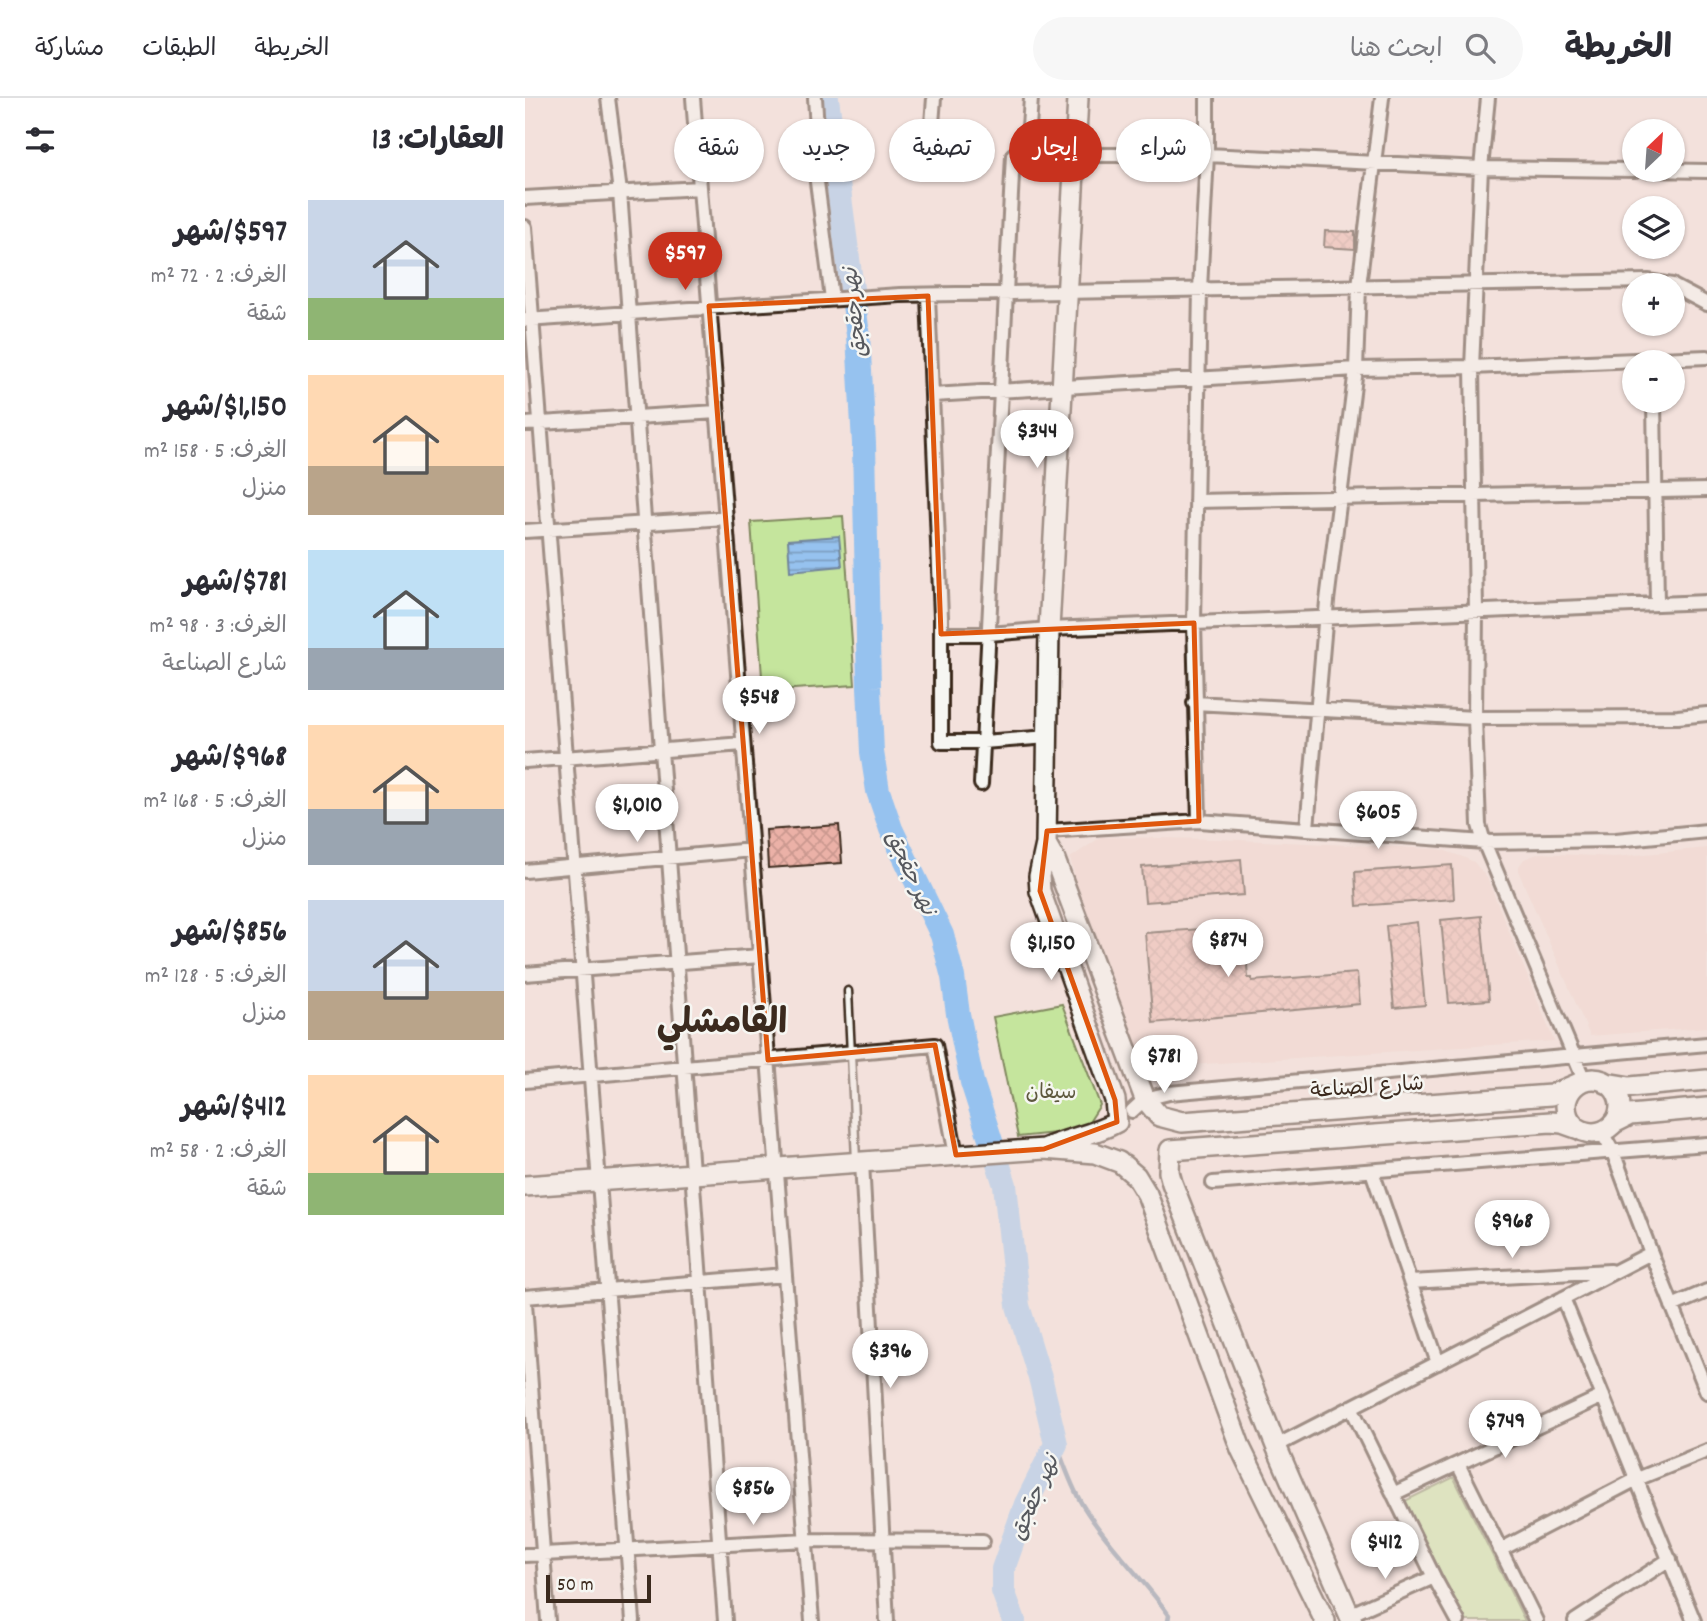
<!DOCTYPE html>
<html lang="ar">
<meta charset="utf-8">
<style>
body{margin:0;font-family:Dekko,"Playpen Sans Arabic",sans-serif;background:#f7f7f7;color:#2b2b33;direction:rtl;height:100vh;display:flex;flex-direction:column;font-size:26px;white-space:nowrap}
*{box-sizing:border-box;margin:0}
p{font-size:23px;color:#7c7c81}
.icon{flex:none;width:38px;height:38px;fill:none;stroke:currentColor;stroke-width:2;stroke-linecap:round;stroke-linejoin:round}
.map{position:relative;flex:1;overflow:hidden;direction:ltr}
.sheet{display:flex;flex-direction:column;background:#fff;width:525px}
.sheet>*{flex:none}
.hud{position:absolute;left:21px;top:21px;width:665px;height:63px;direction:rtl;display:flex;gap:14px}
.needle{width:46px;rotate:25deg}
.buttons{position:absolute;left:1097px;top:21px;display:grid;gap:14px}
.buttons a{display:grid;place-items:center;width:63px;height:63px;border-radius:50%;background:#fff;box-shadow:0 2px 5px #0004;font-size:35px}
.scale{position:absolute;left:21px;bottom:18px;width:105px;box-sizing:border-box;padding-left:7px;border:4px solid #3b2a1e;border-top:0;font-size:19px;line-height:24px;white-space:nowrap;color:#3b2a1e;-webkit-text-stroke:5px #f6f6f2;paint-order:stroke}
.price{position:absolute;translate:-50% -60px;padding:0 16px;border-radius:24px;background:#fff;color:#222;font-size:23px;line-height:46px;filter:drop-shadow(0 2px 4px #0008)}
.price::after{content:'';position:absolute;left:50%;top:42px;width:21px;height:16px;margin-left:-10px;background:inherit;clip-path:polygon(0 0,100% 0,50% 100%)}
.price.current{background:#c8321e;color:#fff}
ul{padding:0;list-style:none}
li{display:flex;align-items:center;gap:21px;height:175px;padding:0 21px}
li span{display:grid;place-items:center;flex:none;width:196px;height:140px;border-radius:0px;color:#555}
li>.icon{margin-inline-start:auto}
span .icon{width:84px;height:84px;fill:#fffc;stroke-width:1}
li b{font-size:30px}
h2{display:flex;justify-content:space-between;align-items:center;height:84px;padding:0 21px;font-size:30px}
.pill{padding:0 24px;border-radius:32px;background:#fff;box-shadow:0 2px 5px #0004;font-size:24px;line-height:63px}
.pill.current{background:#c8321e;color:#fff}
header{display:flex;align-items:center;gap:42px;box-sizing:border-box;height:98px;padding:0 35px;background:#fff;border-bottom:2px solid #e1e1e2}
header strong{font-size:33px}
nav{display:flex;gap:38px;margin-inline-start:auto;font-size:24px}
.search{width:490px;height:63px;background:#f7f7f7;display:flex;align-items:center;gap:18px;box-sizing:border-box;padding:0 24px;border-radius:38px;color:#7c7c81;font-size:26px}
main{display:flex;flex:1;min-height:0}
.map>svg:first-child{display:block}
.built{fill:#f1d3cc}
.green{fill:#c5e59d;stroke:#80885e;stroke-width:2}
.water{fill:url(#water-rules);stroke:#72859b;stroke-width:2}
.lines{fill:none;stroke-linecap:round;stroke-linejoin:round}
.stream{stroke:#72859b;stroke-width:4.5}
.river{stroke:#96c2ef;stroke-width:24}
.building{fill:url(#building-cross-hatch);stroke:#3b2a1e;stroke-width:2}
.lane-casing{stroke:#3b2a1e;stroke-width:11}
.street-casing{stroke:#3b2a1e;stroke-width:18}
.secondary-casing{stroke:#3b2a1e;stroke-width:24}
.lane{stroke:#f6f6f2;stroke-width:6}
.street{stroke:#f6f6f2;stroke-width:12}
.secondary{stroke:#f6f6f2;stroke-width:19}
.marked{fill:none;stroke:#df570d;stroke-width:5;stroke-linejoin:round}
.labels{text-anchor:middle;stroke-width:5;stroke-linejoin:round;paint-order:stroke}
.street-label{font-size:21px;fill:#3b2a1e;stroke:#f6f6f2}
.park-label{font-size:21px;fill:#5e593e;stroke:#f6f6f2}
.water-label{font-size:23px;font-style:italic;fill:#56585d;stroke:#f6f6f2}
.town-label{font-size:35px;font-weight:bold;fill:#3b2a1e;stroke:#f6f6f2}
</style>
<header>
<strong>الخريطة</strong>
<div class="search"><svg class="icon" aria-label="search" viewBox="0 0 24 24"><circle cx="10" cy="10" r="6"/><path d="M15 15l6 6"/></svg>ابحث هنا</div>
<nav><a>الخريطة</a><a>الطبقات</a><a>مشاركة</a></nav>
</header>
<main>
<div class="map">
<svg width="1182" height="1523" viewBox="0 0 1182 1523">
<defs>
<pattern id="water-rules" width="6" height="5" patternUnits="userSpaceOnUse" patternTransform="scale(1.75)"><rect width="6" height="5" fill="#96c2ef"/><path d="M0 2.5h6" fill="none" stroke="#7c9ec1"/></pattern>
<pattern id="building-cross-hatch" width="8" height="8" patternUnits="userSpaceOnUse" patternTransform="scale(1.75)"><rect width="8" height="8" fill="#ebb1a7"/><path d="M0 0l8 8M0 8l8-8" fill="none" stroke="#ca988f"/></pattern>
</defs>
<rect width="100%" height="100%" fill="#f3e1dc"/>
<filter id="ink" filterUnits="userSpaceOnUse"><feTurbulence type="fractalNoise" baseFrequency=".0143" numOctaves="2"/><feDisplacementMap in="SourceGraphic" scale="14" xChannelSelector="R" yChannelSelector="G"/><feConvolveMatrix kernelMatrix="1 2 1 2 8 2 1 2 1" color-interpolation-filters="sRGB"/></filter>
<g filter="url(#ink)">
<path class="built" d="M576 739 693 741 915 751 938 759 949 764 962 780 1029 943 620 970 546 782 549 775 545 760Z
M1182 750V929L1065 938 994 775V768L999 761 1015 755 1089 759Z"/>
<path class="green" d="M318 418 330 587 238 593 226 424Z
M537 906 575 1007 559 1032 493 1039 468 919Z
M929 1379V1380L1000 1523H940L880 1403Z"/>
<path class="water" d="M314 438 317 468 265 473 263 442Z"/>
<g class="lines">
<path class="stream" d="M531 1346C540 1367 547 1392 560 1411 584 1449 618 1480 644 1517L643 1523"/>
<path class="river" d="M302 0 333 237 339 346 344 589 347 654 353 693 366 731 417 837 428 879 433 916 447 984 480 1087 493 1208 516 1283 531 1346 501 1406 478 1471V1493L489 1523"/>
</g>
<path class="building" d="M800 133 830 134V151L799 149Z
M314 727 317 765 243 770 241 732Z
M716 761 719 797 620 804 617 769Z
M927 767 929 801 832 808 830 774Z
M956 818 964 902 924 905 916 822Z
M892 824 900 907 869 910 861 828Z
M719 828 723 880H727V883L832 875 835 906 628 925 620 835Z"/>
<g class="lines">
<defs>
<path id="lane" d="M323 893 331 1062"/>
<path id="street" d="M83 0 95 94 200 1523
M168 0 287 1523
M290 0 293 45
M963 0 956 70 947 269 951 512 950 620 954 727 959 744 1059 982
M405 52 409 0
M502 58 506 0
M1121 72 1182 73
M292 84 307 201
M0 100 175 90
M0 129 108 1523
M1148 188 1182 206
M403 198 416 519V644H458L524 639
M1 222 375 197 1123 183 1147 187
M408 297 831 271 947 269 1182 259
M1129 303 1132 506
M0 326 192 314
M671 403 1182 392
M0 433 201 420
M416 536H464L524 531 1182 504
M669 605 950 620 1153 619 1182 616
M0 663 218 646
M456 686 488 57H682L956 70 1110 72
M674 723 669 525 675 191 682 57V0
M782 730 802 503 831 271 834 188 857 0
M522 733 674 723 959 744 1091 742 1182 733
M0 773 227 752
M0 876 235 858
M0 983 410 947 431 1057
M607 1013 620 1001 644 995 1182 946
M1076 1033 1088 1054 1126 1155 1182 1294
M337 1064 362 1523
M847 1073 913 1265
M688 1085 1182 1046
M885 1184 1085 1173
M0 1199 260 1177
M1038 1200 1169 1523
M0 1205 23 1523
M1147 1208 1182 1193
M826 1309 909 1479 933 1523
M751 1348 1126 1155
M933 1366 1011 1523
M868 1396 1078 1298
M975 1452 1112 1381 1182 1353
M0 1457 282 1442 458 1443
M824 1517 909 1479
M1050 1523 1145 1461"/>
<path id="secondary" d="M521 746 530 762 620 1001 634 1018 657 1024 1026 997 1052 986
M1041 1008a27 27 0 1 1 54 0a27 27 0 1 1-54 0Z
M1081 985 1105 989 1182 982
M1089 1025 1105 1017 1182 1010
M519 1051C543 1040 569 1037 592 1024L590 1002 515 793 514 778 521 746 524 531 553 0
M598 1067 611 1078 622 1096 716 1351 800 1523
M0 1088 519 1051 570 1055 594 1064
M827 1523 751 1348 647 1085 644 1074 645 1052 1026 1024 1037 1025 1054 1031"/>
</defs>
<use href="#lane" class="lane-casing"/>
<use href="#street" class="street-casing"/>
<use href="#secondary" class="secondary-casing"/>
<use href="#lane" class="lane"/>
<use href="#street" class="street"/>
<use href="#secondary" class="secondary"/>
</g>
</g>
<path d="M0 0H1182V1523H0ZM403 198 416 536 669 525 674 723 522 733 515 793 590 1002 592 1024 519 1051 431 1057 410 947 243 962 184 208Z" fill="#f3e1dc" fill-opacity=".55" fill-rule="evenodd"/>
<path class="marked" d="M403 198 416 536 669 525 674 723 522 733 515 793 590 1002 592 1024 519 1051 431 1057 410 947 243 962 184 208Z"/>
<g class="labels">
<g class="street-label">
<text transform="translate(842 988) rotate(-4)" y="7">شارع الصناعة</text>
</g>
<g class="park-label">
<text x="526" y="1000">سيفان</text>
</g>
<g class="water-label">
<text transform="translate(328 215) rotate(-96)" y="8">نهر جقجق</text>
<text transform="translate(387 774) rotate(65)" y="8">نهر جقجق</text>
<text transform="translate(508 1399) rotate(-66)" y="8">نهر جقجق</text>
</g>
<g class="town-label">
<text x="197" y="934">القامشلي</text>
</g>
</g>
</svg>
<div class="buttons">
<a><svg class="needle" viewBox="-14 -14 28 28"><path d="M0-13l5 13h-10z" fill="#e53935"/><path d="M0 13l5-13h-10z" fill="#7c7c81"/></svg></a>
<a><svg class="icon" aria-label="layers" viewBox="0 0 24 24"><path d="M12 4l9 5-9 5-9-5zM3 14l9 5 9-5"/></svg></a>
<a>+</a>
<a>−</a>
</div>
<div class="scale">50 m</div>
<b class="price current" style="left:160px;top:194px">$597</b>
<b class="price" style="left:512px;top:372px">$344</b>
<b class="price" style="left:234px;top:638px">$548</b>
<b class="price" style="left:112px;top:746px">$1,010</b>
<b class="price" style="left:853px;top:753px">$605</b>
<b class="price" style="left:703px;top:881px">$874</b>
<b class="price" style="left:526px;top:884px">$1,150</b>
<b class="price" style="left:639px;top:997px">$781</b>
<b class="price" style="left:987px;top:1162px">$968</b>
<b class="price" style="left:365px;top:1292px">$396</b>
<b class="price" style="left:980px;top:1362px">$749</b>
<b class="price" style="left:228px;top:1429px">$856</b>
<b class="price" style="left:860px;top:1483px">$412</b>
<div class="hud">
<a class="pill">شراء</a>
<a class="pill current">إيجار</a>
<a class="pill">تصفية</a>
<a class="pill">جديد</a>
<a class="pill">شقة</a>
</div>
</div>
<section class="sheet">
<h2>العقارات: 13<svg class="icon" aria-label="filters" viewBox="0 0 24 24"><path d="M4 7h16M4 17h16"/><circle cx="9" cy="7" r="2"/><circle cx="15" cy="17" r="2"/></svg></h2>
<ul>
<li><span style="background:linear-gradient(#c9d6e8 70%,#8fb573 0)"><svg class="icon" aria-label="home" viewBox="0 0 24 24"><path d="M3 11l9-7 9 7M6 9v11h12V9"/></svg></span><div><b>$597/شهر</b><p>الغرف: 2 · 72 m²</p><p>شقة</p></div></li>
<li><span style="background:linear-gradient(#ffd9b3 65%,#b9a48a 0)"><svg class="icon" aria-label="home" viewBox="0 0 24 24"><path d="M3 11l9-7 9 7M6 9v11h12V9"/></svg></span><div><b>$1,150/شهر</b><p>الغرف: 5 · 158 m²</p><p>منزل</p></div></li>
<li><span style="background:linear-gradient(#bfe0f5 70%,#9aa5b1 0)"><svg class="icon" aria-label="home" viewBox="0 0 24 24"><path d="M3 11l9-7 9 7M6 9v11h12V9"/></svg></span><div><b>$781/شهر</b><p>الغرف: 3 · 98 m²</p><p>شارع الصناعة</p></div></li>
<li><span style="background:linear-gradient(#ffd9b3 60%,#9aa5b1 0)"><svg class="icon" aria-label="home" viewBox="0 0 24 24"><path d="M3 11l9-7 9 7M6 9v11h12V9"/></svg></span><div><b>$968/شهر</b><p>الغرف: 5 · 168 m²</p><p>منزل</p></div></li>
<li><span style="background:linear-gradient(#c9d6e8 65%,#b9a48a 0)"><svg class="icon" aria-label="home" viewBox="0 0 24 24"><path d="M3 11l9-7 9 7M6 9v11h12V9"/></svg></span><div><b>$856/شهر</b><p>الغرف: 5 · 128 m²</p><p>منزل</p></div></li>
<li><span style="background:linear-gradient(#ffd9b3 70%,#8fb573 0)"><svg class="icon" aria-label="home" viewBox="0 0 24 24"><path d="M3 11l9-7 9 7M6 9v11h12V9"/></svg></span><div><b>$412/شهر</b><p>الغرف: 2 · 58 m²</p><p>شقة</p></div></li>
</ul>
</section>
</main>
